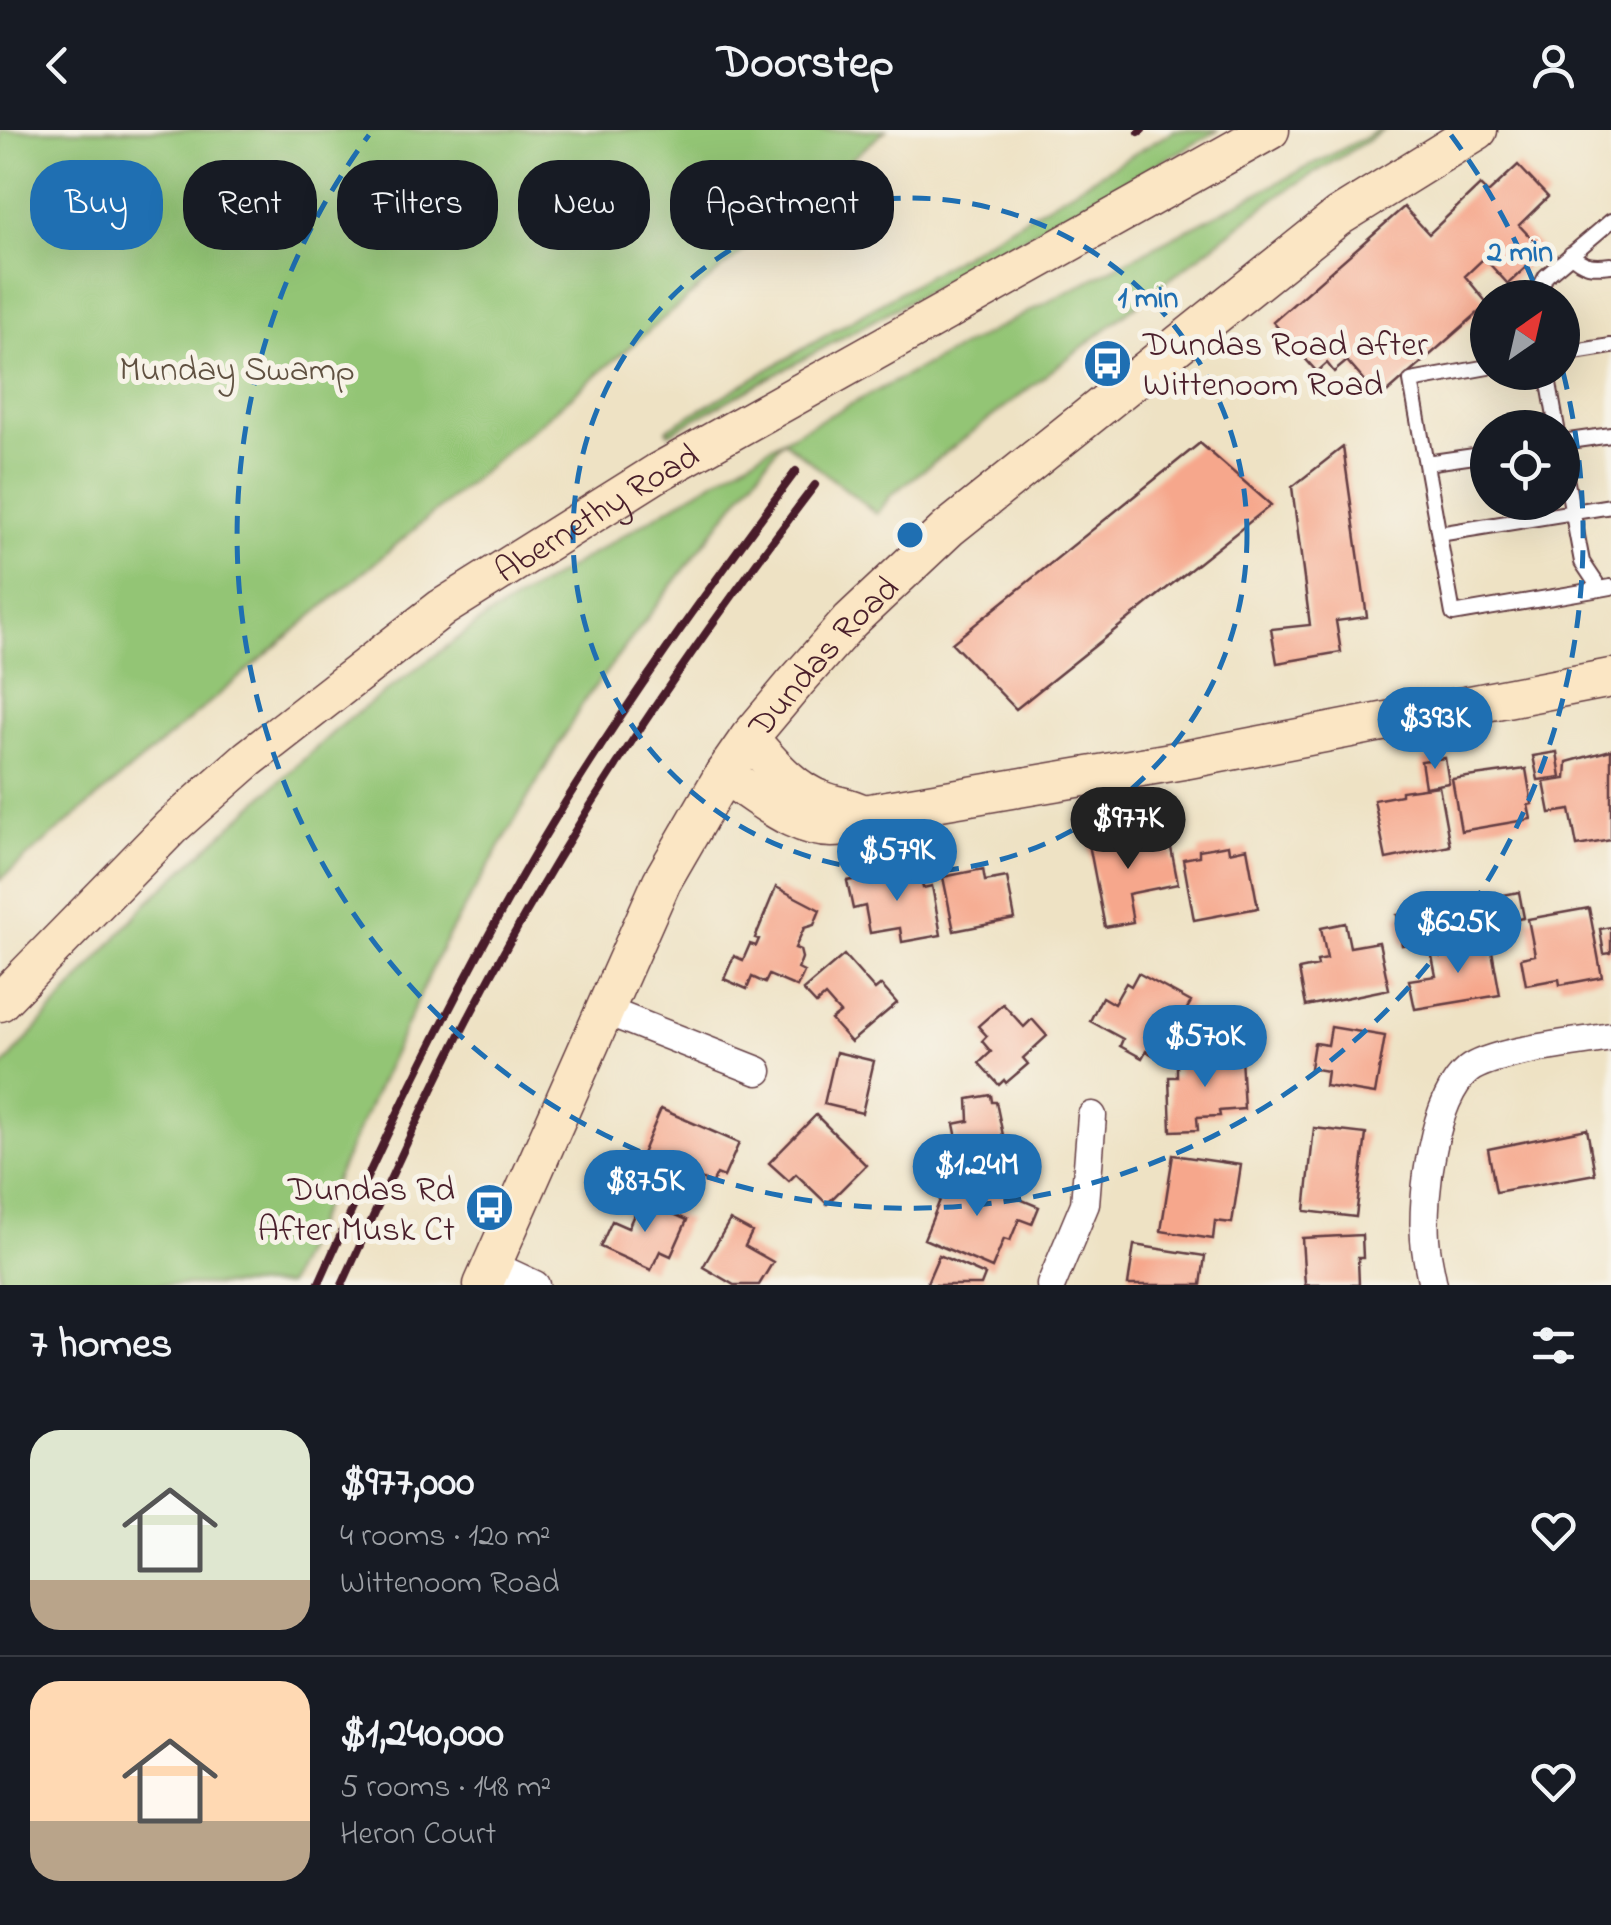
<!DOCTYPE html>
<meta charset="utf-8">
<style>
body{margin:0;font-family:"Indie Flower",sans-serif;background:#20242c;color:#f1f3f6;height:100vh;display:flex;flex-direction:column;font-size:38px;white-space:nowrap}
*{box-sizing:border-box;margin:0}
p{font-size:32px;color:#9ea1a6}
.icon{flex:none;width:55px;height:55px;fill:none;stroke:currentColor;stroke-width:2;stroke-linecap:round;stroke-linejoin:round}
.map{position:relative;height:1155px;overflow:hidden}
.side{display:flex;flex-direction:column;background:#171b24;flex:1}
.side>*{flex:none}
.top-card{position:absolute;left:30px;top:30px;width:1000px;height:90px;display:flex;gap:20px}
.needle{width:65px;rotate:34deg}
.controls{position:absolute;left:1470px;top:150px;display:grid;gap:20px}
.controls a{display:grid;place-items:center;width:110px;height:110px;border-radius:50%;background:#171b24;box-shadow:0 10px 40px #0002;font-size:50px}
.price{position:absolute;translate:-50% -85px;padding:0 22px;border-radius:35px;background:#1f6fb2;color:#fff;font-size:32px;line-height:65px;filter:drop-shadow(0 2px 5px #0008)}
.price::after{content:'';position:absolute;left:50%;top:60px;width:30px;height:22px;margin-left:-15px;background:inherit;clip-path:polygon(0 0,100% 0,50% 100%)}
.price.on{background:#222;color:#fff}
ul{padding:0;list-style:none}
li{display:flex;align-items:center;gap:30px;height:250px;padding:0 30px}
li+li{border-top:2px solid #363941}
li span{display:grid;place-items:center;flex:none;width:280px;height:200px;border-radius:30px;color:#555}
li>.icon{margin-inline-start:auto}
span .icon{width:120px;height:120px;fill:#fffc;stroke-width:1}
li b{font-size:42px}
h2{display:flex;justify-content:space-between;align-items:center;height:120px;padding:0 30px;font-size:42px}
.chip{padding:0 35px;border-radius:40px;background:#171b24;box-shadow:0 10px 40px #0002;font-size:35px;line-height:90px}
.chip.on{background:#1f6fb2;color:#fff}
header{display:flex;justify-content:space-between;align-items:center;height:130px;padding:0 30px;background:#171b24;font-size:45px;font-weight:700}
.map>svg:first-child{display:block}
.green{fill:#93c575;stroke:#6e7250;stroke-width:2.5}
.building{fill:#f6a78c}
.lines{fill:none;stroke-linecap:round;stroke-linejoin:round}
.lane-casing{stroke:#633c42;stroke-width:18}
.street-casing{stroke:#633c42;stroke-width:31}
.secondary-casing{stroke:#633c42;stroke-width:41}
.lane{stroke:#fff;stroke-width:14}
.street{stroke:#fff;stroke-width:28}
.secondary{stroke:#fbe6c4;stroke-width:38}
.rail{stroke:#4a1f2b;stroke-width:8}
.ring{fill:none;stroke:#1f6fb2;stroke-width:5;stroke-dasharray:18 12}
.labels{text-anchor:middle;stroke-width:10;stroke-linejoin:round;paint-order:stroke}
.poi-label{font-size:35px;fill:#4a1f2b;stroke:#f7f3e8;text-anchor:start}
.park-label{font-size:35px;fill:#605141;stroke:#f7f3e8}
.street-label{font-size:35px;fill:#4a1f2b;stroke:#f7f3e8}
.centre{fill:#1f6fb2;stroke:#f7f3e8;stroke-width:5}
.ring-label{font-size:30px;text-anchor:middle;font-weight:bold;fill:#1f6fb2;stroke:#f7f3e8;stroke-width:10;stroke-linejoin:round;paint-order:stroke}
</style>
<header><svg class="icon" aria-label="back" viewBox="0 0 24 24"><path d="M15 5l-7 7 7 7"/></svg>Doorstep<svg class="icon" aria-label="person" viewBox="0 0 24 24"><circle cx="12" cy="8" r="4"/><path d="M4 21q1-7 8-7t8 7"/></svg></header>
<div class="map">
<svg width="1611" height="1155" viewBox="0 0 1611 1155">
<rect width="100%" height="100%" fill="#f7f3e8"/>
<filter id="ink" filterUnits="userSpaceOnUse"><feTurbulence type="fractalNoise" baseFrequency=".01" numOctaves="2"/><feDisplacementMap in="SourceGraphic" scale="20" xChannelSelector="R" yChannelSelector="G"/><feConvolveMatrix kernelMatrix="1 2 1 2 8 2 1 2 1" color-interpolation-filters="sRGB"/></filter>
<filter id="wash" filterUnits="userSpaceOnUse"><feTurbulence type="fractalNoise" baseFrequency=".0048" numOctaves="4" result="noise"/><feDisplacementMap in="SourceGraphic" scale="40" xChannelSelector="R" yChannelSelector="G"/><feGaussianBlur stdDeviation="2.25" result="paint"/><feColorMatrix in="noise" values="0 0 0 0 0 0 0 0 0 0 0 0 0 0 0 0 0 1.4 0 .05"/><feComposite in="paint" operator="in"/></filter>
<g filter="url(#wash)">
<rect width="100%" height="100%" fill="#eee2c4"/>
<path class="green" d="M0 0H886L0 750Z
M1175 0H1219L669 303 667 299Z
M1379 0H1384L1276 67 891 365 877 384 783 310 584 571 443 815 287 1155H0V940L148 772 341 595 484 489 784 309Z"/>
<g id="blocks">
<path class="building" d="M1518 35 1548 67 1519 95 1543 121 1508 154 1484 128 1465 146 1488 174 1380 269 1347 231 1334 242 1327 233 1317 242 1273 192 1404 77 1429 104 1480 55 1488 63Z
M1200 313 1271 375 1016 579 952 513Z
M1343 317 1367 487 1336 491 1341 522 1277 533 1271 499 1310 495 1292 357Z
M1611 620V710L1577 716 1570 680 1550 683 1544 652 1566 649 1567 632Z
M1557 622 1561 647 1538 650 1533 626Z
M1445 628 1449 653 1425 657 1421 631Z
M1526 639 1532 674 1528 675 1531 689 1461 701 1452 649Z
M1439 656 1450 716 1386 729 1374 670 1401 665V661Z
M1146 698 1151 722 1171 718 1178 754 1128 764 1133 792 1105 797 1088 709Z
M1228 715 1229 722 1247 718 1258 778 1194 790 1183 729 1199 726V720Z
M983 739 985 751 1007 747 1015 789 954 801 943 747Z
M902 741 903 744 920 741 923 758 932 756 941 805 902 812 900 798 870 803 865 776 853 779 847 751Z
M776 757 820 780 814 795 804 798 795 818 800 820 802 828 798 839 804 842 797 857 769 845 765 853 752 847 747 859 724 849 734 826 743 830 750 814 756 816 759 809 755 808Z
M1519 762 1524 788 1498 793 1493 767Z
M1589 778 1602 847 1560 855 1559 849 1526 855 1521 828 1535 825 1528 789Z
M1423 781 1428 811 1402 815 1397 785Z
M1345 793 1350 817 1379 812 1389 859 1306 876 1299 840 1318 836 1317 831 1327 829 1321 798Z
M1611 797V823L1604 824 1600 799Z
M1490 810 1500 865 1415 879 1409 850 1436 846 1431 821Z
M844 825 875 860 881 855 897 873 851 912 831 890 840 883 825 866 816 874 803 860Z
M1138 843 1191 872 1178 894 1172 891 1153 925 1146 921 1142 928 1120 916 1123 909 1090 891 1102 867 1114 874 1126 853 1131 856Z
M1003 874 1024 897 1032 889 1047 906 1023 928 1028 934 1006 953 1004 950 999 955 979 933 991 922 982 911 987 906 978 896Z
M1331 897 1385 906 1375 964 1325 956 1327 941 1310 938 1314 913 1328 915Z
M836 922 874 931 862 983 824 974Z
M1241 927 1244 979 1219 981 1220 986 1197 987 1198 1000 1171 1001 1169 947H1177V929Z
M991 965 992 972H996L1004 1010 1012 1008 1017 1032 1008 1034 1009 1038 976 1045 972 1026 961 1028 954 994 969 991 968 969Z
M661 979 739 1013 724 1047 717 1044 712 1054 642 1024Z
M816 985 866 1035 827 1074 796 1044 789 1051 769 1033Z
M1314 998 1366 1004 1356 1087 1305 1081Z
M1587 999 1595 1044 1496 1062 1488 1019Z
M1173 1025 1241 1035 1232 1093 1215 1091 1213 1109 1161 1101Z
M952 1041 1039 1077 1032 1094 1019 1089 1010 1111 1004 1109 992 1138 924 1109Z
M641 1069 687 1090 671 1126 660 1121 651 1140 600 1117 612 1091 628 1098Z
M730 1090 752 1102 745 1116 773 1132 759 1155H734L703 1137Z
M1362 1105 1363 1128H1358L1359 1155H1305L1302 1108Z
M1134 1115 1205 1126 1201 1155H1128Z
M939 1125 985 1145 981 1155H926Z"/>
</g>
</g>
<g filter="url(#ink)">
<use href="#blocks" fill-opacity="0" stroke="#633c42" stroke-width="2.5"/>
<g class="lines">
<defs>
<path id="lane" d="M1571 124C1583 137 1593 137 1611 135
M1535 168 1546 146 1611 91
M1562 224 1611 216
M1488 237 1411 251 1453 484 1600 459
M1547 242 1557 298
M1562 312 1611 305
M1562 326 1582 432 1600 459 1611 457
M1426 333 1488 324
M1439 404 1611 376"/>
<path id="street" d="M604 880 758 941
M492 1135 535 1155
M1051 1155 1085 1074 1092 986
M1433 1155C1430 1140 1426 1124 1425 1109 1422 1065 1433 969 1468 940 1492 921 1578 913 1611 907"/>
<g id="secondary">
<path d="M749 608C770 632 792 660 823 671 836 676 848 676 861 683"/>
<path d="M724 644C757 665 800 705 843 697 850 695 857 688 864 684L1189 629 1611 548"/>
<path id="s1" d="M0 872 171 697 248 629 442 478 657 343 1270 0"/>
<path id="s2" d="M483 1155 662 751 724 644 749 608 796 552 850 491 949 398 1338 87 1478 0"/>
</g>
</defs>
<use href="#lane" class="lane-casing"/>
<use href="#street" class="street-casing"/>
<use href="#secondary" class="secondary-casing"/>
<use href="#lane" class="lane"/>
<use href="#street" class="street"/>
<use href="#secondary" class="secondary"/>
<path class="rail" d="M1139 2 1142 0
M318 1155C386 1003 458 853 543 709 619 581 707 461 796 341
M342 1155C380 1072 416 989 458 908 558 712 681 530 815 355"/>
</g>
</g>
<g class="ring">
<circle cx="910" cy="405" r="337"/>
<path d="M1451 5A673 673 0 0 1 1538 164M1563 242A673 673 0 1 1 369 5"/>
</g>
<defs>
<symbol id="bus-disc" viewBox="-11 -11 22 22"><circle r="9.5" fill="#1f6fb2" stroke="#f7f3e8"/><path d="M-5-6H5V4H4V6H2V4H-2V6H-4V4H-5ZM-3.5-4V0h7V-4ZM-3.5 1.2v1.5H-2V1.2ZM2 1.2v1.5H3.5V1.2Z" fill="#fff"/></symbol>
</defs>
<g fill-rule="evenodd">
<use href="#bus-disc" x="1080" y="206" width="55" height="55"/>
<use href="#bus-disc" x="462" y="1050" width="55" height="55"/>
</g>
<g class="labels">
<g class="poi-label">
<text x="1143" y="225">Dundas Road after<tspan x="1143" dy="40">Wittenoom Road</tspan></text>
<text x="455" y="1070" text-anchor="end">Dundas Rd<tspan x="455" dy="40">After Musk Ct</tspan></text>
</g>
<g class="park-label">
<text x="237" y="250">Munday Swamp</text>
</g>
<g class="street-label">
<text dy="12" stroke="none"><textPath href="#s1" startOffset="775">Abernethy Road</textPath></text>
<text dy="12" stroke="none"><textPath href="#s2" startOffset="720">Dundas Road</textPath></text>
</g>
</g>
<circle cx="910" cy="405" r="15" class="centre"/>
<g class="ring-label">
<text x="1520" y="131">2 min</text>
<text x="1148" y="177">1 min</text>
</g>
</svg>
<div class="controls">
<a><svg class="needle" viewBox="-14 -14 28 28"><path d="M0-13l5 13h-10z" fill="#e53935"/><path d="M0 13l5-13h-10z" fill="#9ea1a6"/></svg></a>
<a><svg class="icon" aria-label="locate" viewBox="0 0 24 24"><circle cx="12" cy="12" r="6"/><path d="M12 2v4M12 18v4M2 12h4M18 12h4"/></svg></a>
</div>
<b class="price" style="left:1435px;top:642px">$393K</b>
<b class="price on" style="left:1128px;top:742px">$977K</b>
<b class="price" style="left:897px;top:774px">$579K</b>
<b class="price" style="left:1458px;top:846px">$625K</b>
<b class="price" style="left:1205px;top:960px">$570K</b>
<b class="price" style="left:977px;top:1089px">$1.24M</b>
<b class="price" style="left:645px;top:1105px">$875K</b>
<div class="top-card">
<a class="chip on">Buy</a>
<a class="chip">Rent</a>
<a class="chip">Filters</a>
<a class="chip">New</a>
<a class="chip">Apartment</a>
</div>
</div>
<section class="side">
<h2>7 homes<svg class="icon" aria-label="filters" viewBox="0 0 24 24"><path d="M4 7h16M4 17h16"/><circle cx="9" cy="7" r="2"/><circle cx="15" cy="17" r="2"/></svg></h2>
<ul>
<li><span style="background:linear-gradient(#dfe7d0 75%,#b9a48a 0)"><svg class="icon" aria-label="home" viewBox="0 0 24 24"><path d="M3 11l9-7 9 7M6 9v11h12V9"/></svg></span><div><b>$977,000</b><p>4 rooms · 120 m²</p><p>Wittenoom Road</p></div><svg class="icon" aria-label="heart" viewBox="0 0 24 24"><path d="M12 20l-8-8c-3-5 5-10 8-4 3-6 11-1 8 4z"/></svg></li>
<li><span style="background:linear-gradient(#ffd9b3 70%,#b9a48a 0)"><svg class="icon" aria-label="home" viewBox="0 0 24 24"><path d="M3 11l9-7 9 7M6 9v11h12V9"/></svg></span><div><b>$1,240,000</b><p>5 rooms · 148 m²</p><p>Heron Court</p></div><svg class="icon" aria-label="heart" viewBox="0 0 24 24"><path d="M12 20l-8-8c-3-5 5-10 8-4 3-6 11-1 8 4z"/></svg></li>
</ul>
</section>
